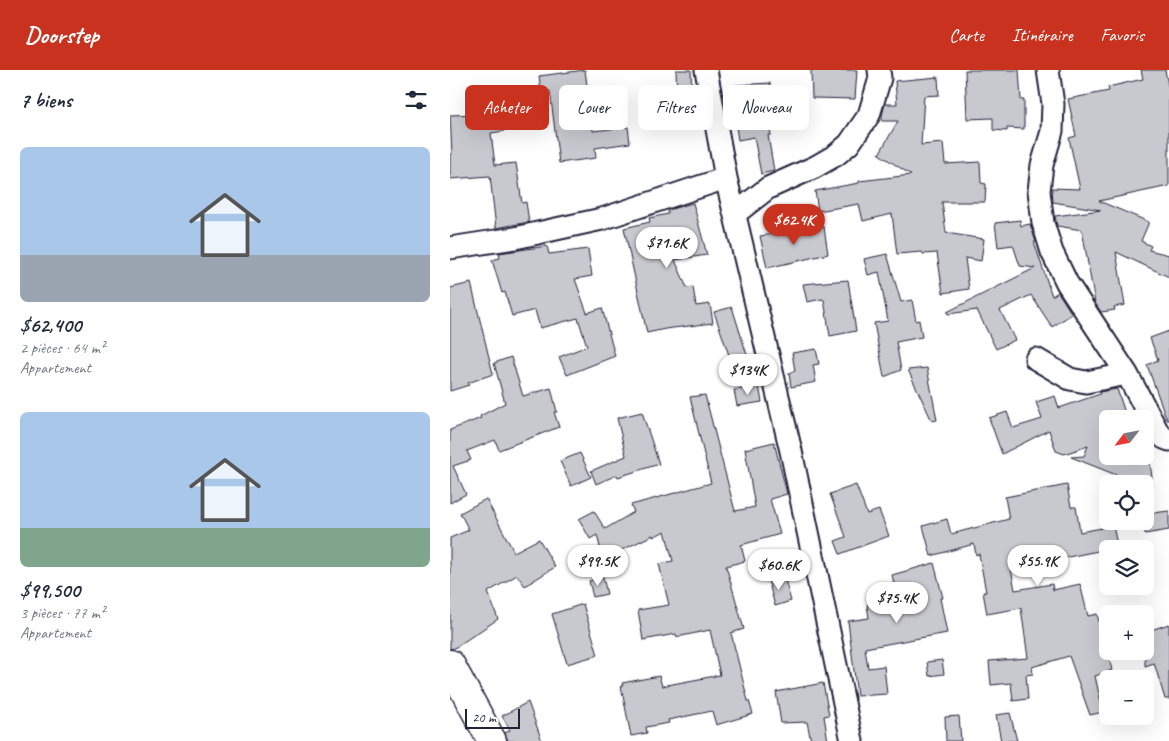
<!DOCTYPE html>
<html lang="fr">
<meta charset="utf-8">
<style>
body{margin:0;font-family:Caveat,sans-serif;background:#f6f6f7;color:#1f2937;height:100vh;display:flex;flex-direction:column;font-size:19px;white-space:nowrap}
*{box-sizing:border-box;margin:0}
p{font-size:16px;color:#747a83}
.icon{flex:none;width:28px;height:28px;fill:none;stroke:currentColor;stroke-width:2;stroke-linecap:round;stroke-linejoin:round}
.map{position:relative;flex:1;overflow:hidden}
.sheet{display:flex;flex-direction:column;background:#fff;width:450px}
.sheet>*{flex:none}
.top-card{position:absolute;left:15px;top:15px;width:475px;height:45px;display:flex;gap:10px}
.needle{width:32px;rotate:238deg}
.buttons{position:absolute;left:649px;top:340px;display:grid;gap:10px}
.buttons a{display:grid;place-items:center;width:55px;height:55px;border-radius:8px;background:#fff;box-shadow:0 5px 20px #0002;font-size:25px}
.scale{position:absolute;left:15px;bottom:12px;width:55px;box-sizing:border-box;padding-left:5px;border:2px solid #22223b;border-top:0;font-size:14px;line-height:18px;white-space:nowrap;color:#22223b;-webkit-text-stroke:4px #fff;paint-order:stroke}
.price{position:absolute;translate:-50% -42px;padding:0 11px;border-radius:18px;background:#fff;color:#222;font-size:16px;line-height:32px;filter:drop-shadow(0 1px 2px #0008)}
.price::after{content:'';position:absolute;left:50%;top:30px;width:15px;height:11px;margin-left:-8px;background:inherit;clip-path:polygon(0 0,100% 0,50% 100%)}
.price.selected{background:#c8321e;color:#fff}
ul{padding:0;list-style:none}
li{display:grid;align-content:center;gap:10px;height:265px;padding:0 20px}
li span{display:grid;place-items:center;height:155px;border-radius:8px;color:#555}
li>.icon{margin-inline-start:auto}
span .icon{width:90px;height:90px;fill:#fffc;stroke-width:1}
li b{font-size:21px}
h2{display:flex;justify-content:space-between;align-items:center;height:60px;padding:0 20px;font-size:21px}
.tag{padding:0 18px;border-radius:8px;background:#fff;box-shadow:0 5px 20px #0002;font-size:18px;line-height:45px}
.tag.selected{background:#c8321e;color:#fff}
header{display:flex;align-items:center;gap:30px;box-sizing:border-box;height:70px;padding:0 25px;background:#c8321e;color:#fff}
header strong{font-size:24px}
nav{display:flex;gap:28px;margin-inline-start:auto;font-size:18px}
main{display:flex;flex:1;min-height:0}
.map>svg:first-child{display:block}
.building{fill:#c8c8cf;stroke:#22223b}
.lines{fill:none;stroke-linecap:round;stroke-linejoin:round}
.street-casing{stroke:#22223b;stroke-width:25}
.secondary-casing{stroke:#22223b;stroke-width:31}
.street{stroke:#fff;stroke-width:21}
.secondary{stroke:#fff;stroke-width:28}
</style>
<header>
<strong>Doorstep</strong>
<nav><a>Carte</a><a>Itinéraire</a><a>Favoris</a></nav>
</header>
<main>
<section class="sheet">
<h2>7 biens<svg class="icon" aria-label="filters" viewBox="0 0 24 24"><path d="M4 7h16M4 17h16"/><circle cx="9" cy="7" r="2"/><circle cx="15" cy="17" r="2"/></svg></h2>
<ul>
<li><span style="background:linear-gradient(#a9c7e8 70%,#9aa5b1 0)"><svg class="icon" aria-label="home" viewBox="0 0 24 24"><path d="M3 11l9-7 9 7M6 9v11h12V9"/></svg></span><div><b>$62,400</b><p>2 pièces · 64 m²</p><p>Appartement</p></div></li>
<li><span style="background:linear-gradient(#a9c7e8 75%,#7fa58c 0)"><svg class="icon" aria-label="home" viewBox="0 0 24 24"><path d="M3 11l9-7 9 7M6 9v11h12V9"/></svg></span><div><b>$99,500</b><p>3 pièces · 77 m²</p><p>Appartement</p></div></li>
</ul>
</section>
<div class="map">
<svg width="719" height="671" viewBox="0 0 719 671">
<rect width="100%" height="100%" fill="#fff"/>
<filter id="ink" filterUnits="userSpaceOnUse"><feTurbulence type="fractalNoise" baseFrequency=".02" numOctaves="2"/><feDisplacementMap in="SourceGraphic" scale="10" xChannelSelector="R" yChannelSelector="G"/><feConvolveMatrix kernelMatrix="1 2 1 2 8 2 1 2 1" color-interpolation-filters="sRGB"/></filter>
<g filter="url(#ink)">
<path class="building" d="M135 0 143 61 178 57 180 73 145 78 146 88 109 93 100 21 91 22 89 6Z
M226 0H241L242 27 227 28Z
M361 0H407L405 29 362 28Z
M515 0H569L571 30H574V59L557 58V61L543 60V48L517 49Z
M691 0H715L719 20V116L649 131 699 152 691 171 701 176 699 180 719 185V207L666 182 675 235 664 237 665 240 651 242 645 233 632 160 607 156 605 146 651 140 603 132 602 118 630 119 619 68 626 66 618 29 659 21 658 17 693 9Z
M488 7 489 25 474 26 471 75 493 73 495 94 530 92 531 113 536 114 535 132H492L496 163 534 169 531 191 515 188 519 219 493 223 487 183 473 184 472 182 447 184 442 144 413 151 409 134 368 141 365 121 409 113V111L461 105 429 84 448 51H432V45L435 34H447L445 11Z
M320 13 322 35 316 36 321 65H318L324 101 311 104 304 67 288 70 285 50 288 49 285 15Z
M51 43 54 61 41 63 45 95 66 93 72 133 76 132 79 152 46 158 40 106 0 109V84H2L0 45 28 44V46Z
M243 133 257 185 225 190 237 218 243 217 246 236 260 234 263 253 215 259 197 263 174 158 200 152 199 148 218 144V140Z
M570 150 571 156 580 154 586 172H584L602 226 608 222 622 244 602 257 581 225 550 240 565 270 546 279 527 240 498 244 497 242 585 198 570 196 563 175 548 177 545 153Z
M374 157 378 184 317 198 310 166Z
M97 176 99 184 138 179 142 206 125 209 137 243 152 238 165 286 117 305 109 287 137 276 128 248 90 258 85 240 62 246 55 222 52 223 42 190 50 188 49 183Z
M437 184 451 232 462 230 466 251 469 250 472 267 446 272 451 300 434 307 424 253 438 251 429 202 418 205 414 189Z
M398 210 406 261 380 266 374 230 372 229 357 232 353 214Z
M21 213 43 304 18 313 19 315 0 321V218Z
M282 237 297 285 281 291 264 242Z
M719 261V350H717L697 295 708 290 700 268Z
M366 279 369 294 363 295 366 312 341 317 339 303 345 301 342 283Z
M61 287 73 326 101 318 107 342H104L109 357 49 380 45 370 17 381 21 390 3 396 16 424 0 433V360L31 348 30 346 55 333 44 293Z
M477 298 487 350 482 351 458 300Z
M309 316 312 332 287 336 284 320Z
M667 319 677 349H658V386H699L703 414H689L621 387 634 386 638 376 614 384 606 381 599 360 552 384 539 348 557 342 563 358 592 349 586 332 605 326 609 338 650 324 649 322Z
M255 325 285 441 305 437 295 379 324 372 337 424 320 429 330 464 291 475 295 491 276 496 294 559 281 563 298 631H299L303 644 266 655 262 641 218 650 219 653 196 657 197 663 181 666 171 616H173L172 613 209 606 212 616 270 605 260 560 227 567 226 564 193 570 188 540 219 535 209 494 223 491 215 461 203 467V465L153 489 147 465 140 469 129 449 144 441 155 459 184 442 181 435 261 413 240 327Z
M192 342 209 394 168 407 167 405 146 414 141 401 176 386 167 348Z
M130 383 141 407 121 416 110 391Z
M406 415 417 444 429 440 439 466 390 484 385 471 396 467 380 424Z
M617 415 621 437H626L630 462 663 456 668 479H658L613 488 612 481 560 493 565 520 602 514 603 520 630 514 638 546 647 544 662 600 645 606 653 642 640 645 619 586 582 597 583 604 576 605 578 629 563 631 561 613 541 615 539 591 578 588 571 538 537 544 533 522H536L529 484 526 485 524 474 481 486 473 456 497 449 501 464 559 449 555 427Z
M36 429 64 482 89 469 105 497 75 516 67 505 38 522 48 549 3 579 0 578V468L19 460 10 443Z
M719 441V460L695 464V444Z
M484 493 493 528H490L497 563 415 578 418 598 434 596 437 624 407 626 398 551 419 548 417 535 442 530V527L447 526 442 505Z
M334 506 341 531 325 536 318 510Z
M153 507 157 524 143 527 139 511Z
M133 534 148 585 117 594 102 544Z
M719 554V629H715L704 593 695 596V562Z
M492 590 494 604 479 606 477 592Z
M373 613 379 645 374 646 378 671H361L357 652 331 653 326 622Z
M78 632 92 671H58L55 663 60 660 52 646Z
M560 643 567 671H551L546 645Z
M509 646 511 671H496L495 647Z"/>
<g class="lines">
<defs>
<path id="street" d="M256 0 276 108 341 381 402 671
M598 0 603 34 602 61 592 95 589 121 593 153 602 182 617 213 677 304 708 362 714 368 719 370
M286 143 318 118 365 97 386 85 399 74 419 45 430 8 429 0
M0 178 65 168 152 149 276 108
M586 289 620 309 636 312 677 304"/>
<path id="secondary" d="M0 594 42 671"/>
</defs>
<use href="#street" class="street-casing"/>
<use href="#secondary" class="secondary-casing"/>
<use href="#street" class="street"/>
<use href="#secondary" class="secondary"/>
</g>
</g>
</svg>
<div class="buttons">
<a><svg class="needle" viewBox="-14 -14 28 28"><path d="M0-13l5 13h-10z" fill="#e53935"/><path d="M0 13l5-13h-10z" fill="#747a83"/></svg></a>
<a><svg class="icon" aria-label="locate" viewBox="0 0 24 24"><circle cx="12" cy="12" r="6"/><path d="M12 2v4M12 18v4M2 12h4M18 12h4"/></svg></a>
<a><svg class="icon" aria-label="layers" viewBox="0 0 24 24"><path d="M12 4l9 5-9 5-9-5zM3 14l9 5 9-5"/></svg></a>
<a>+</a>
<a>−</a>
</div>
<div class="scale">20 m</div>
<b class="price selected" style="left:344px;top:176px">$62.4K</b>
<b class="price" style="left:217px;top:199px">$71.6K</b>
<b class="price" style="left:298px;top:326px">$134K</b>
<b class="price" style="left:148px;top:517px">$99.5K</b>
<b class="price" style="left:588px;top:517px">$55.9K</b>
<b class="price" style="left:329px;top:521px">$60.6K</b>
<b class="price" style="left:447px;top:554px">$75.4K</b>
<div class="top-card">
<a class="tag selected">Acheter</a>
<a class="tag">Louer</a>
<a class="tag">Filtres</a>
<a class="tag">Nouveau</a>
</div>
</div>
</main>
